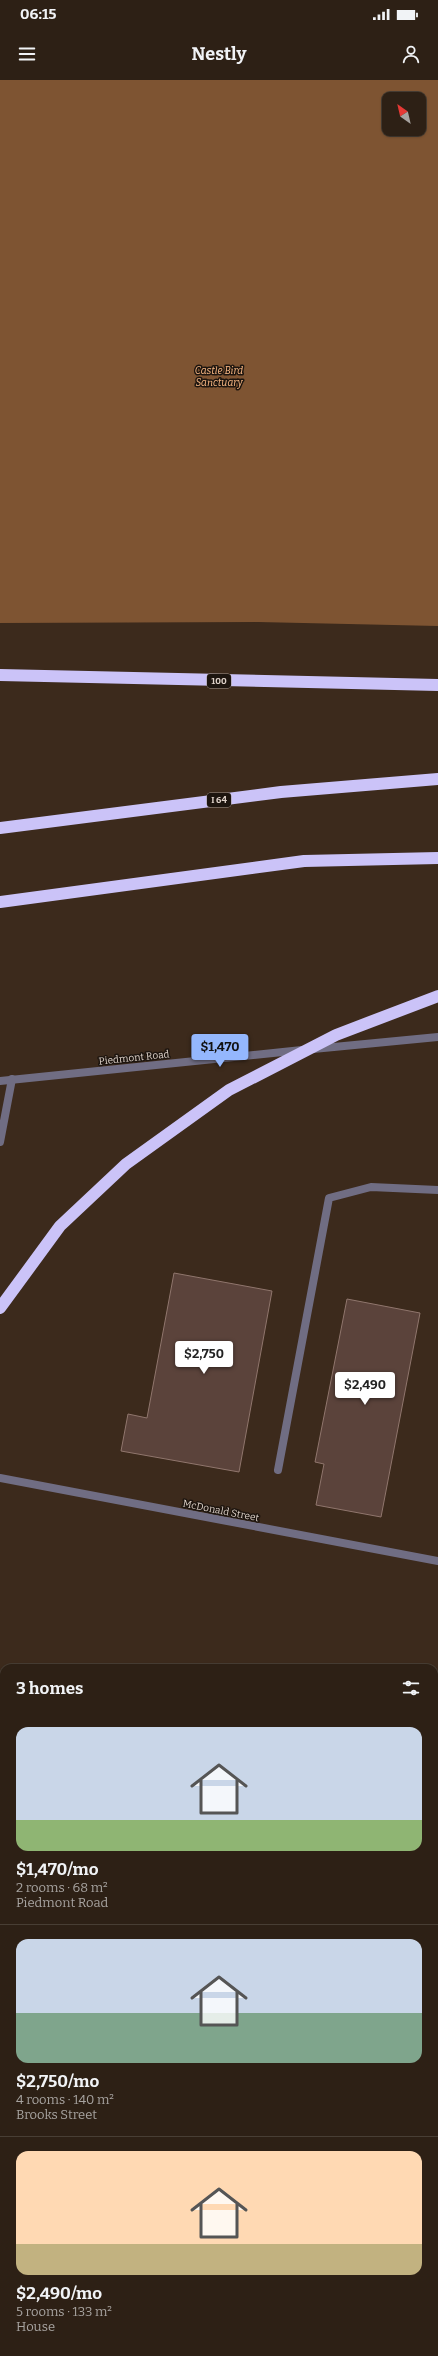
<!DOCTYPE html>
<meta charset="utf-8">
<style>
body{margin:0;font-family:Bitter,serif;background:#392d22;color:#f1f3f6;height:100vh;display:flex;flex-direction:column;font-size:15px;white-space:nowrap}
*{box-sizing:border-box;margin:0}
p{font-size:13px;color:#a7a3a0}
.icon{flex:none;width:22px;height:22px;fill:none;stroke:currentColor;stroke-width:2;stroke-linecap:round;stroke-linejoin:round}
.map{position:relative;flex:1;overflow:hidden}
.side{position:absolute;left:0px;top:1584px;width:438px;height:692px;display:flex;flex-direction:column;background:#2d2015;border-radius:12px 12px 0 0;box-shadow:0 1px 3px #0004,0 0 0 1px #483e34}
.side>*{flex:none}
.needle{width:26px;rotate:326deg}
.tools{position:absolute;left:382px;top:12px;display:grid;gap:8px}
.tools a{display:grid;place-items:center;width:44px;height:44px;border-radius:8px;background:#2d2015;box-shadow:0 1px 3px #0004,0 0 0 1px #483e34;font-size:20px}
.price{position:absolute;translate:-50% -34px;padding:0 9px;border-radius:4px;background:#fff;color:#222;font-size:13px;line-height:26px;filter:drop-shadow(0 1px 2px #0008)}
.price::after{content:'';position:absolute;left:50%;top:24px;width:12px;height:9px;margin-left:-6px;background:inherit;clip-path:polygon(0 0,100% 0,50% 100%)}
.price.on{background:#94b7fd;color:#111}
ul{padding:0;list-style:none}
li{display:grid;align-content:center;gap:8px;height:212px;padding:0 16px}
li+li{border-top:1px solid #483e34}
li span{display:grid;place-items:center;height:124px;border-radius:12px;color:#555}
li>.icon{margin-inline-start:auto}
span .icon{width:72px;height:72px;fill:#fffc;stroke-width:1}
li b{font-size:17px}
h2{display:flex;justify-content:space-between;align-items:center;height:48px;padding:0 16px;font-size:17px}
.status{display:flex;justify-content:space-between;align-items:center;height:28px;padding:0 20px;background:#2d2015;direction:ltr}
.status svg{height:11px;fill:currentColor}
header{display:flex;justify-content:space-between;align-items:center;height:52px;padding:0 16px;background:#2d2015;font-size:18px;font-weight:700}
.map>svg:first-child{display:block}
.forest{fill:#7e5432;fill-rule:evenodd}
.building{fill:#5b433b;stroke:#90766d}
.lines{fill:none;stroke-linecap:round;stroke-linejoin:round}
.service{stroke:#706d83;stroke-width:8}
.minor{stroke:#706d83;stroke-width:8}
.tertiary{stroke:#706d83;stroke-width:8}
.motorway{stroke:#cbc3f8;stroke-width:12}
.rail-casing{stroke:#9f9186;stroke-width:4.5}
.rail{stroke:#1d150f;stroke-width:3;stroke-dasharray:9;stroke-linecap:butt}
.motorway-bridge{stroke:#cbc3f8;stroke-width:12}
.labels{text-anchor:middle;stroke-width:3;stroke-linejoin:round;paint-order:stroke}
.shield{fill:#1d150f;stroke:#a49991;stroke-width:1}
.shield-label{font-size:9px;font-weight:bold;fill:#ded2c9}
.park-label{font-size:10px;font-style:italic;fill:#ffbc86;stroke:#1d150f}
.street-label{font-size:10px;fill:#ded2c9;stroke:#1d150f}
</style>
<div class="status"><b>06:15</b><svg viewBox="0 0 49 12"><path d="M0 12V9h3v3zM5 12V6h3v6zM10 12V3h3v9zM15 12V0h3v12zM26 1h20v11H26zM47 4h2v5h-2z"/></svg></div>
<header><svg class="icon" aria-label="menu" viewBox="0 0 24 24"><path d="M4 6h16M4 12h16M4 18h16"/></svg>Nestly<svg class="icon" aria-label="person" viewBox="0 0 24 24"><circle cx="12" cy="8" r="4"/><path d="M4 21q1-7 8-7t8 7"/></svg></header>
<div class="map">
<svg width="438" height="2276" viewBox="0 0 438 2276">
<rect width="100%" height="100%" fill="#3c2a1c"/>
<path class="forest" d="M0 0H438V546L258 542 0 543ZM389 19H419V49H389Z"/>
<path class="building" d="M174 1193 272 1211 239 1392 121 1371 128 1334 147 1338Z
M347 1219 420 1233 381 1437 316 1425 324 1384 315 1382Z
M0 1955H4V2167L0 2166Z
M434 2012 438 2013V2171L434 2188Z"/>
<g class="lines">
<path class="service" d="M278 1390 329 1118 371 1107 438 1110
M0 1398 438 1481
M0 1773 4 1774
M434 1826 438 1827
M0 1903H4
M434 1968 438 1969
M420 2272 438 2275
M165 2276 166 2272
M346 2276 347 2272"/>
<path class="minor" d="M0 1062 12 999"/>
<path class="tertiary" d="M313 969 438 957
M0 1001 302 970
M0 2246 4 2247
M134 2272 154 2276"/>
<path class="motorway" d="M0 595 438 605
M0 748 281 712 438 699
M0 822 304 781 438 778"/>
<defs>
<path id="rail" d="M0 1835 4 1836
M434 1895H438"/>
</defs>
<use href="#rail" class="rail-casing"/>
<use href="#rail" class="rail"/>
<path class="motorway-bridge" d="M0 1228 60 1146 126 1084 229 1010 336 955 438 916"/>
</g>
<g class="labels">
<g class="shield">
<rect x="207" y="594" width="24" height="14" rx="3"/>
<rect x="207" y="713" width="24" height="14" rx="3"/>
</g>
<g class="shield-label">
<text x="219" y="604">100</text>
<text x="219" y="723">I 64</text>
</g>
<g class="park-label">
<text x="219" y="294">Castle Bird<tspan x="219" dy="12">Sanctuary</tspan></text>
</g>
<g class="street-label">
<text transform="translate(134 977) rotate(-6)" y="4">Piedmont Road</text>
<text transform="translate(221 1430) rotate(11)" y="4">McDonald Street</text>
</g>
</g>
</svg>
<div class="tools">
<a><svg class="needle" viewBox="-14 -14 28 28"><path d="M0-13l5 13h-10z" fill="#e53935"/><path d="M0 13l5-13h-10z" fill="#a7a3a0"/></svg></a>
</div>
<b class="price on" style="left:220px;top:988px">$1,470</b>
<b class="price" style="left:204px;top:1295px">$2,750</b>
<b class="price" style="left:365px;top:1326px">$2,490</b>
<section class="side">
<h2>3 homes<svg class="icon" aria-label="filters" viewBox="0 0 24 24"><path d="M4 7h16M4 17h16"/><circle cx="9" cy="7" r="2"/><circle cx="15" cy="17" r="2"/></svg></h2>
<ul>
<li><span style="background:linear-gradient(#c9d6e8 75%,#8fb573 0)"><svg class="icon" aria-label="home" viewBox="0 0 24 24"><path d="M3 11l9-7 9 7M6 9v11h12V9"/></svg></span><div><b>$1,470/mo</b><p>2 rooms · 68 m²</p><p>Piedmont Road</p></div></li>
<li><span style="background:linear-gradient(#c9d6e8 60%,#7fa58c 0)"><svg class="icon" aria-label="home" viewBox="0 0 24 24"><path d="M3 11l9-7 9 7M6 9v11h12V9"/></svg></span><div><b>$2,750/mo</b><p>4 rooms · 140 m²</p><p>Brooks Street</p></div></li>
<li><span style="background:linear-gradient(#ffd9b3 75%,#c2b280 0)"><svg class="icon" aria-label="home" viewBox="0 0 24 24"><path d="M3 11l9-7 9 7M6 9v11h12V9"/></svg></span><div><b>$2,490/mo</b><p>5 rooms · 133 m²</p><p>House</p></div></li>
</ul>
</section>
</div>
